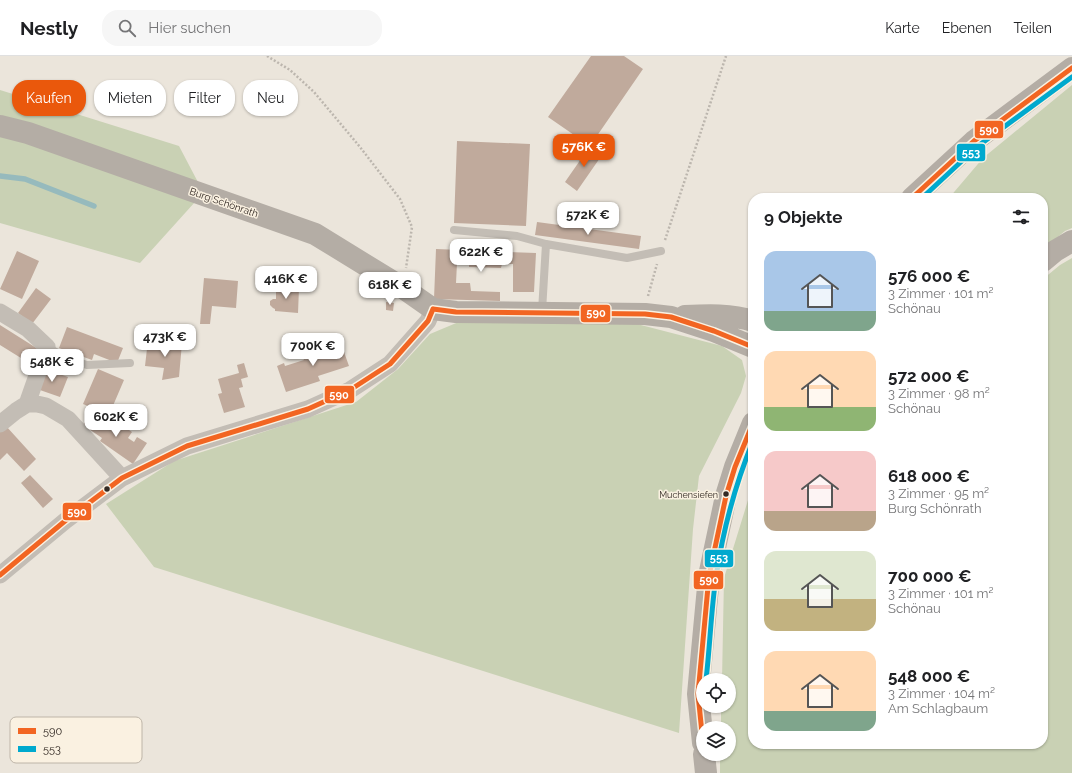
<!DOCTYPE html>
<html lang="de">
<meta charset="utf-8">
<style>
body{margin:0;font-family:Raleway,sans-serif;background:#f6f6f6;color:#202124;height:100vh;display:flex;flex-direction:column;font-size:15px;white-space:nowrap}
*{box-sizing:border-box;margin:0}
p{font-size:13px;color:#757577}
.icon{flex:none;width:22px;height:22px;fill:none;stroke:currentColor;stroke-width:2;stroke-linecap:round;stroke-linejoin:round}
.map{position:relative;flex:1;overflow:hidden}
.panel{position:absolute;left:748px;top:137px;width:300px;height:556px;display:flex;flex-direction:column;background:#fff;border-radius:16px;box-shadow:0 1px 3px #0004}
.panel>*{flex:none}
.hud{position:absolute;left:12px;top:24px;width:380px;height:36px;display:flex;gap:8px}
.tools{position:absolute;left:696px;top:617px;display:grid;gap:8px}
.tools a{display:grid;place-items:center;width:40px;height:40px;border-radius:50%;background:#fff;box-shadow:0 1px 3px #0004;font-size:20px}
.price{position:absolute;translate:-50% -34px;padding:0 9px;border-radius:8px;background:#fff;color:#222;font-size:13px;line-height:26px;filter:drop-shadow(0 1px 2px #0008)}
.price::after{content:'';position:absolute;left:50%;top:24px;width:12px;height:9px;margin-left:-6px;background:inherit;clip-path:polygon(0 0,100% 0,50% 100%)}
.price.active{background:#ea580c;color:#fff}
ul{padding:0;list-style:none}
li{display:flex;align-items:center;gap:12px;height:100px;padding:0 16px}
li span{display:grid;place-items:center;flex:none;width:112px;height:80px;border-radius:12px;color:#555}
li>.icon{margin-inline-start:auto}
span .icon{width:48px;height:48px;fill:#fffc;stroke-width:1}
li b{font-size:17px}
h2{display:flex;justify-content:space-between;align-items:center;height:48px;padding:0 16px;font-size:17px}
.pill{padding:0 14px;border-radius:16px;background:#fff;box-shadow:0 1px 3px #0004;font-size:14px;line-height:36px}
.pill.active{background:#ea580c;color:#fff}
header{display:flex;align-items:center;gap:24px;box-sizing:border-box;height:56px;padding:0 20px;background:#fff;border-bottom:1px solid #e0e0e0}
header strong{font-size:19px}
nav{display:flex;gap:22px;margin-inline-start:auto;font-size:14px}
.search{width:280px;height:36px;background:#f6f6f6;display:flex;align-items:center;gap:10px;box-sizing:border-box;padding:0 14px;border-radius:16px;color:#757577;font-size:15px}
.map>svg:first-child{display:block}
.green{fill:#c9d1b4}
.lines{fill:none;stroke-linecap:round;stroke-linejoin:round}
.stream{stroke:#96babd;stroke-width:5.5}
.building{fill:#c0aa9c}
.path{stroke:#bcb6ae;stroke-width:2.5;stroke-dasharray:2 2;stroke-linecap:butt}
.lane{stroke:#c3bdb5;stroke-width:8}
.street{stroke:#c3bdb5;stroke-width:17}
.secondary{stroke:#b4ada5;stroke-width:22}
.bus-1-casing{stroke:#faf1e1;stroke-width:8}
.bus-2-casing{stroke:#faf1e1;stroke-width:8}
.bus-1{stroke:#f26522;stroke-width:5}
.bus-2{stroke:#00a9ce;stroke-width:5}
.bus-dot{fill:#332a24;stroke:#faf1e1;stroke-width:1.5}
.labels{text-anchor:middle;stroke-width:3;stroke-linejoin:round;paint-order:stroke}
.bus-label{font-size:9px;fill:#332a24;stroke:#faf1e1;text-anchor:end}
.street-label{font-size:10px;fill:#332a24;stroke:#faf1e1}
.key{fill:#faf1e1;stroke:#beb5a8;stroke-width:1}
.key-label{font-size:11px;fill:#332a24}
.line-badge{stroke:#faf1e1;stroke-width:1.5}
.badge-label{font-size:11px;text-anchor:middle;font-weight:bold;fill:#fff}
</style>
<header>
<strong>Nestly</strong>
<div class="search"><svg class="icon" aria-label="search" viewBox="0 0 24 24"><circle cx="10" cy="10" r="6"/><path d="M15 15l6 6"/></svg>Hier suchen</div>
<nav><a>Karte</a><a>Ebenen</a><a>Teilen</a></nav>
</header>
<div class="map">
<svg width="1072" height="717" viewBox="0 0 1072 717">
<rect width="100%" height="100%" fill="#ebe5db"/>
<path class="green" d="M1072 29V172L1065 175 1043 193V142H949L983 102Z
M0 34 179 90 200 130 195 146 140 207 0 167Z
M1072 202V717H720V698H729V672H721V650H729V624H722L724 522 753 428V688H1043V223L1060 209Z
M461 265 637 268 722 290 742 304 746 320 741 337 699 420 693 473 679 677 154 511 106 448 174 405 356 346 398 313 430 278Z"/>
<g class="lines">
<path class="stream" d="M0 120 25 123 94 150"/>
</g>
<path class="building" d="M591 0H624L643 13 590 90 548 61Z
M457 85 530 88 526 170 454 167Z
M590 90 602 99 577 135 565 126Z
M537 166 641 180 639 193 535 179Z
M436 193 536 197 534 236H513V208H502L501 212 469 211V207H457L456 227H470L471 235 500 236V245L434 243Z
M17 195 39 205 22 243 0 233Z
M204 222 238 225 236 252 212 250 210 268H200Z
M276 231 299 232 298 257 275 255V253L273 252 270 249V245L273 243H276Z
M36 232 51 243 32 268 18 257Z
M386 246 394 247 393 255 386 254Z
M0 269 38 293 29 307 0 289Z
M67 271 123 292 117 307 94 298 92 304 59 292Z
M339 282 349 310 318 320 320 325 286 336 277 310 284 307 285 310 304 304 302 300 333 289 331 285Z
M148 284 182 287 179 321 162 324 164 312 145 310Z
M244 307 248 321 241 323 243 331 239 332 245 351 224 357 218 338 222 337 218 323 239 317 237 309Z
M45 313 68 321 60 341 37 333Z
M98 313 124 324 109 359 83 348Z
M92 356 111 369 114 364 132 376 128 382 134 386 137 381 147 387 133 408 100 385 102 382 83 369Z
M6 370 36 403 24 415 7 397 0 404V376Z
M30 419 53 443 43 452 21 427Z"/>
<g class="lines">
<path class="path" d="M267 0 290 14 314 36 360 91 400 143 412 171 406 212
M665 184 726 0
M648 240 657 208"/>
<path class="lane" d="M454 174 517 180 546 188 627 202 661 195
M542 255 546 188
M47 291 68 303 87 309 130 307"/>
<path class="street" d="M0 256 28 273 47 291 27 348
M0 368 16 355 27 348H37L46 350 68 363 122 422
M0 519 65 465 122 422 187 390 308 353 350 334 390 308 428 265 433 253"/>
<path class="secondary" d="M0 70 28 77 315 178 403 232 433 253 456 256 645 258 671 261 714 275 753 291
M912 142 974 85 1072 12
M1043 205 1055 195 1072 185
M685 260C708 259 731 258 753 265
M703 687 698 638 709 520 726 440 735 411 753 367
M704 698 706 717"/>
<defs>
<path id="bus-1" d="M912 142 974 85 1072 12
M433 253 456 256 645 258 671 261 714 275 753 291
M0 519 65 465 122 422 187 390 308 353 350 334 390 308 428 265 433 253
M703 687 698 638 709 520 726 440 735 411 753 367"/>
<path id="bus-2" d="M922 142 978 90 1072 21
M706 624C710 590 711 555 716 521 723 474 735 429 753 385"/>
</defs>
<use href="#bus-1" class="bus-1-casing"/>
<use href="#bus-2" class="bus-2-casing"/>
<use href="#bus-1" class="bus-1"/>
<use href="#bus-2" class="bus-2"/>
</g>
<g class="bus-dot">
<circle cx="107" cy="433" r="3.5"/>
<circle cx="726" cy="438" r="3.5"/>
</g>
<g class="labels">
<g class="bus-label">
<text x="718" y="442">Muchensiefen</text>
</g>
<g class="street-label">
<text transform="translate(224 146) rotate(19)" y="4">Burg Schönrath</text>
</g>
</g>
<rect x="10" y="661" width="132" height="46" rx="6" class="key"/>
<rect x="18" y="672" width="18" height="6" fill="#f26522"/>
<rect x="18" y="690" width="18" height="6" fill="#00a9ce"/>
<g class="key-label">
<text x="43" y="679">590</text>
<text x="43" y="697">553</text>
</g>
<g class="line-badge">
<rect x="974" y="64" width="30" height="19" rx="4" fill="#f26522"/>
<rect x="956" y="87" width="30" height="19" rx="4" fill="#00a9ce"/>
<rect x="580" y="248" width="31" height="19" rx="4" fill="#f26522"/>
<rect x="324" y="329" width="31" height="19" rx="4" fill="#f26522"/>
<rect x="62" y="446" width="30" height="19" rx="4" fill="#f26522"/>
<rect x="704" y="493" width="30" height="19" rx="4" fill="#00a9ce"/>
<rect x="693" y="514" width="31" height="20" rx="4" fill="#f26522"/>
</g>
<g class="badge-label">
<text x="989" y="78">590</text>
<text x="971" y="101">553</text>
<text x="596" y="261">590</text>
<text x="339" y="343">590</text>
<text x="77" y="460">590</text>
<text x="719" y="506">553</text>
<text x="709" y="528">590</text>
</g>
</svg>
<div class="tools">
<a><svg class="icon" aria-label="locate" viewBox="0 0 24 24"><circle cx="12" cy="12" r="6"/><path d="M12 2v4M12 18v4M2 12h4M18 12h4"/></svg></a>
<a><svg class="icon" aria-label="layers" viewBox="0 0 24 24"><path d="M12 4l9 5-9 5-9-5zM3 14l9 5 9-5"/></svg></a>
</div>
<b class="price active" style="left:584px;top:112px">576K €</b>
<b class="price" style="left:588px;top:180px">572K €</b>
<b class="price" style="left:481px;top:217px">622K €</b>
<b class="price" style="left:286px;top:244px">416K €</b>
<b class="price" style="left:390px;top:250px">618K €</b>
<b class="price" style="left:165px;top:302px">473K €</b>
<b class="price" style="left:313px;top:311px">700K €</b>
<b class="price" style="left:52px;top:327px">548K €</b>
<b class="price" style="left:116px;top:382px">602K €</b>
<div class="hud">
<a class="pill active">Kaufen</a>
<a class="pill">Mieten</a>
<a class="pill">Filter</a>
<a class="pill">Neu</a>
</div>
<section class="panel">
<h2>9 Objekte<svg class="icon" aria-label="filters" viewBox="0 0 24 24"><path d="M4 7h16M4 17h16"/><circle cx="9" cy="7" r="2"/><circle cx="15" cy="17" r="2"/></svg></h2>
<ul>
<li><span style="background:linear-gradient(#a9c7e8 75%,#7fa58c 0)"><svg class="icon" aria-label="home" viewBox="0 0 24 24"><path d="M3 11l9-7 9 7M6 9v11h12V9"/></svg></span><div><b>576 000 €</b><p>3 Zimmer · 101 m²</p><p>Schönau</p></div></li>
<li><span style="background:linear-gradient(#ffd9b3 70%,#8fb573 0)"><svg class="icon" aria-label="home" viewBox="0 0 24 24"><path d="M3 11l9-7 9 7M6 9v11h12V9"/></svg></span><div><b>572 000 €</b><p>3 Zimmer · 98 m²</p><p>Schönau</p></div></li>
<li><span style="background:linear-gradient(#f6c9c9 75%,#b9a48a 0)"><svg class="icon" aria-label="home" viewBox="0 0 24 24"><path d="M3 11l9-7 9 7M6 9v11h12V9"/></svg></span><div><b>618 000 €</b><p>3 Zimmer · 95 m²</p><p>Burg Schönrath</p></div></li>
<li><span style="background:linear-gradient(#dfe7d0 60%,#c2b280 0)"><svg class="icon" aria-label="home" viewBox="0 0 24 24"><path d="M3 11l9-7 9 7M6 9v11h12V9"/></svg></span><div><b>700 000 €</b><p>3 Zimmer · 101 m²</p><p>Schönau</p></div></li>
<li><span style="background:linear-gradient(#ffd9b3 75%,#7fa58c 0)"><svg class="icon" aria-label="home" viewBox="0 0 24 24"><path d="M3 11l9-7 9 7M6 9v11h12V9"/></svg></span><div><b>548 000 €</b><p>3 Zimmer · 104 m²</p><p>Am Schlagbaum</p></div></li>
</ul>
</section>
</div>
